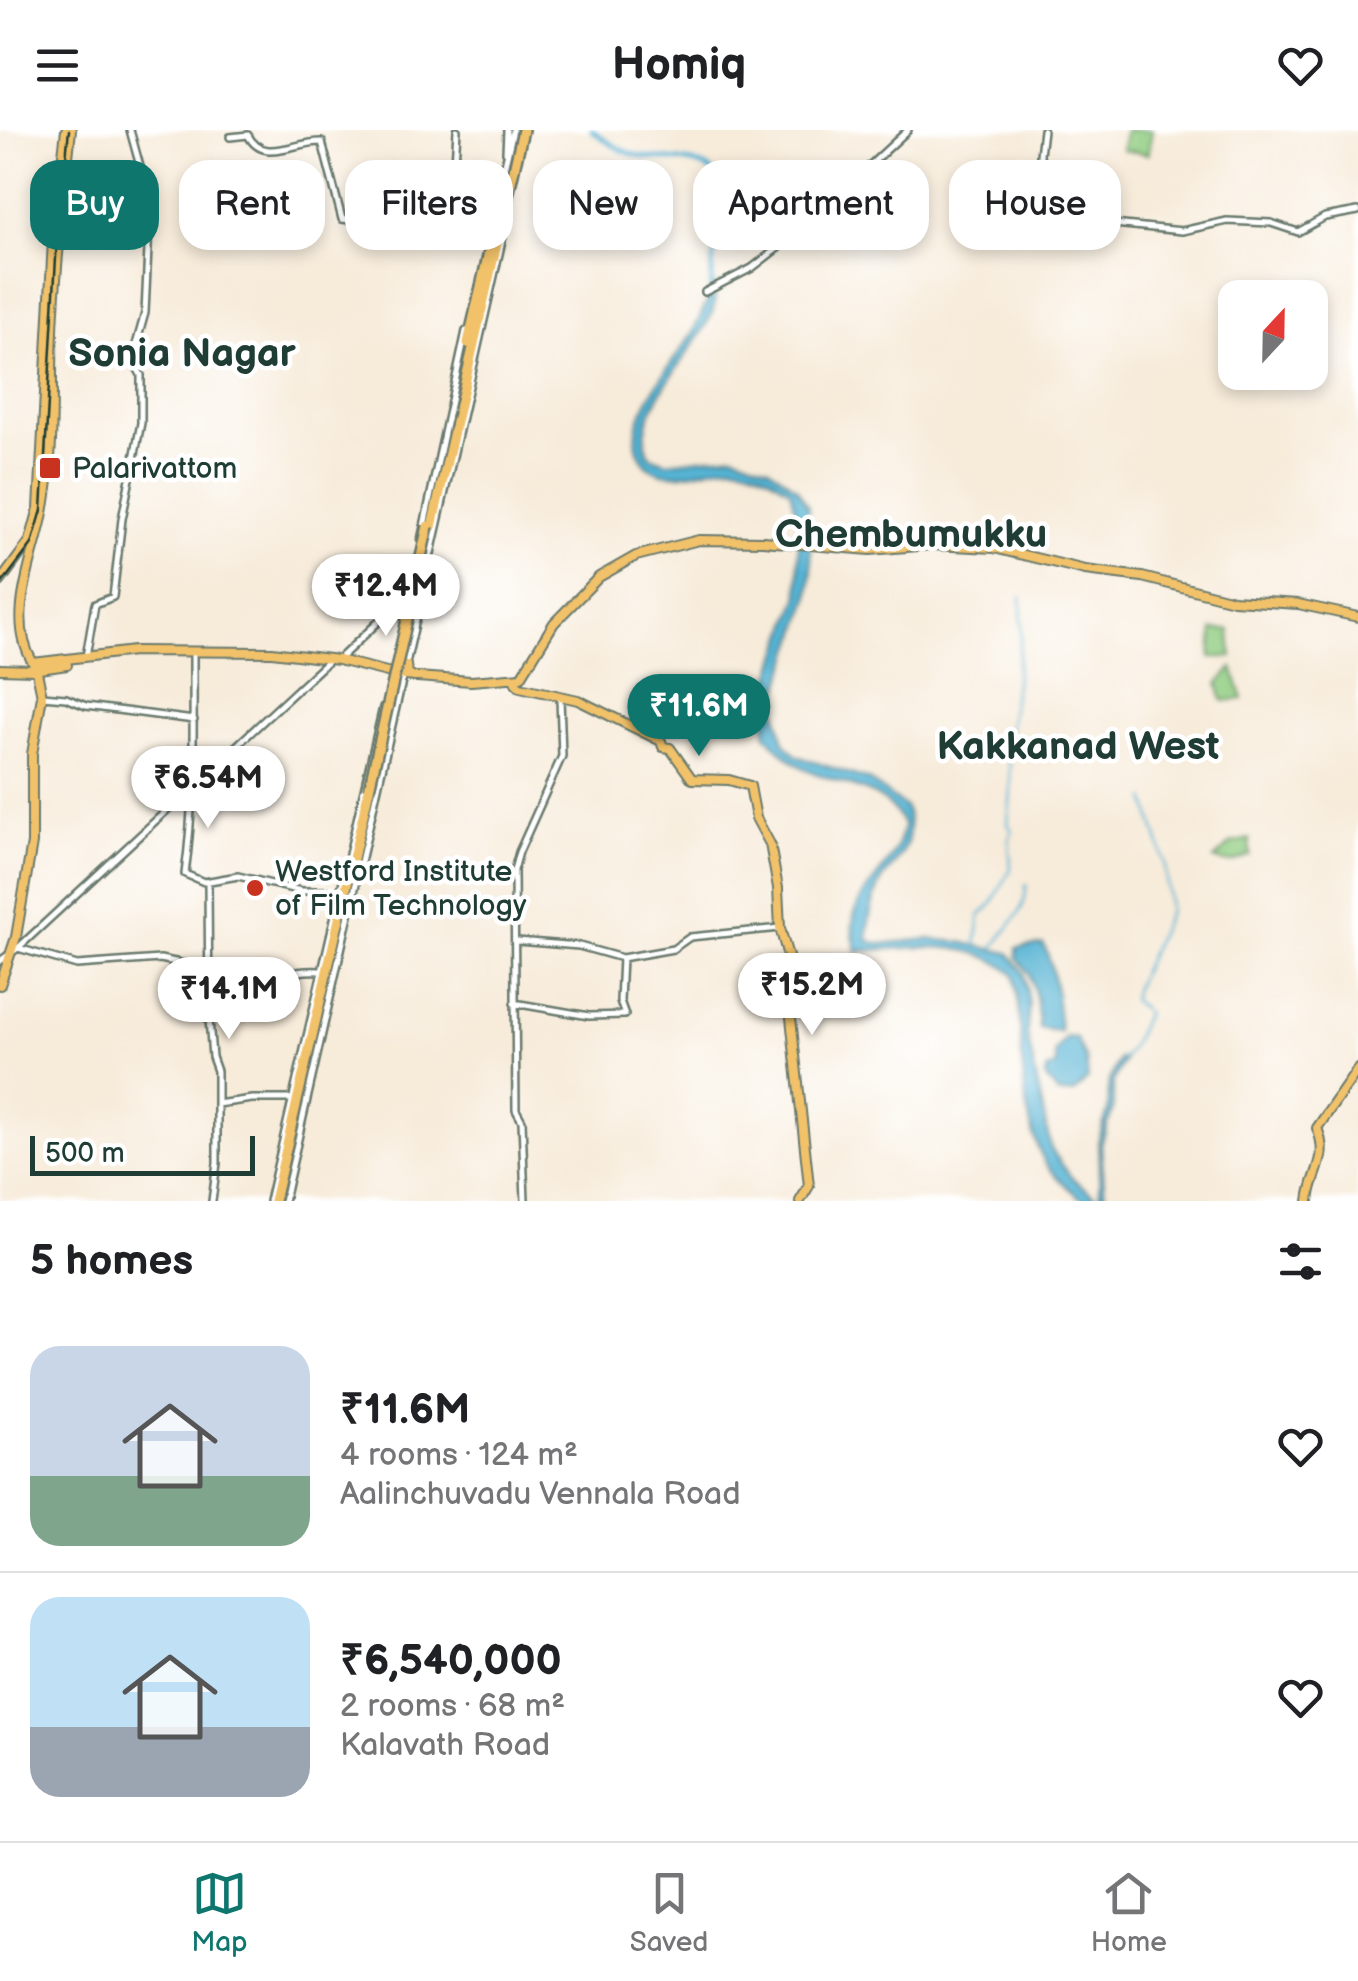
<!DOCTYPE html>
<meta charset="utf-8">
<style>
body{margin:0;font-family:"Balsamiq Sans",sans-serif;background:#f2f2f2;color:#202124;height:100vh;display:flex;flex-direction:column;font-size:38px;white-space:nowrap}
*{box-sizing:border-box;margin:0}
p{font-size:32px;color:#757577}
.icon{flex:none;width:55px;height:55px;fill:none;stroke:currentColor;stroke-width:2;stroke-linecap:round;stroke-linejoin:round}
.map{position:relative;height:1071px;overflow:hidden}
.panel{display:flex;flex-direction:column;background:#fff;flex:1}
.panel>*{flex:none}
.banner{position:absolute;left:30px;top:30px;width:1300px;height:90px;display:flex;gap:20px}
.needle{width:65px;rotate:22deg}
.controls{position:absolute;left:1218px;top:150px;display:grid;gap:20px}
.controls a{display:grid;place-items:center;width:110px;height:110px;border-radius:20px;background:#fff;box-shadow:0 5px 15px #0003;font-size:50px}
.scale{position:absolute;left:30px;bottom:25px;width:225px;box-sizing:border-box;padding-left:10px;border:5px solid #1f3d34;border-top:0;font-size:28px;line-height:35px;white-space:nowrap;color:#1f3d34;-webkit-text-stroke:8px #fff;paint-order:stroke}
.price{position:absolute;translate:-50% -85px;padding:0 22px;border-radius:35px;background:#fff;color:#222;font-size:32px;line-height:65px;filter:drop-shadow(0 2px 5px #0008)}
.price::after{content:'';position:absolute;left:50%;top:60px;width:30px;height:22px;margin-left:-15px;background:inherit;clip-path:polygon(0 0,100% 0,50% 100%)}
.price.selected{background:#0f766e;color:#fff}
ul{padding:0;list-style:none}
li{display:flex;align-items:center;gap:30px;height:250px;padding:0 30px}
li+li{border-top:2px solid #e0e0e0}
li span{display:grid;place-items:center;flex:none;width:280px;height:200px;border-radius:30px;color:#555}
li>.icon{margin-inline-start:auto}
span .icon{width:120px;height:120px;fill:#fffc;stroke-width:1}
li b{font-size:42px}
h2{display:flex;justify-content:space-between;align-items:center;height:120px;padding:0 30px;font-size:42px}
.tag{padding:0 35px;border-radius:30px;background:#fff;box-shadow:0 5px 15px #0003;font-size:35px;line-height:90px}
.tag.selected{background:#0f766e;color:#fff}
header{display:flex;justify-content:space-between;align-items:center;height:130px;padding:0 30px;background:#fff;font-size:45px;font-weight:700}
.menu{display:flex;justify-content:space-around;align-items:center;height:140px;border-top:2px solid #e0e0e0;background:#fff;font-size:28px;color:#757577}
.menu a{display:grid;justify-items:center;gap:5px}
.menu .selected{color:#0f766e}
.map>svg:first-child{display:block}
.green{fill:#93ce83;stroke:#59865c;stroke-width:2.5}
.water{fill:#55b2d3;stroke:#3a7884;stroke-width:2.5}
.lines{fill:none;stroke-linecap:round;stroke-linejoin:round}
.stream{stroke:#55b2d3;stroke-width:2.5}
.canal{stroke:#55b2d3;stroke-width:5}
.minor-casing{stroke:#6b7a6e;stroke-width:10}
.major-casing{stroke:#6b7a6e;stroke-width:12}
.highway-casing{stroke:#6b7a6e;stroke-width:14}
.minor{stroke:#fff;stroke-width:5}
.major{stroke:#f2c26a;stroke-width:8}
.highway{stroke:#f2c26a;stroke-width:9}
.rail{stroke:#1f3d34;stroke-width:2.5}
.highway-bridge-casing{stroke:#6b7a6e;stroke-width:14;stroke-linecap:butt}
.highway-bridge{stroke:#f2c26a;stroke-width:9}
.poi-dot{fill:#c8321e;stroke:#fff;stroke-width:4}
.labels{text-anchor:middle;stroke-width:9;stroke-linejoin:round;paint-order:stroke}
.poi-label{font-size:30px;fill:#1f3d34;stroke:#fff;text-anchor:start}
.district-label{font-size:40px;font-weight:bold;fill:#1f3d34;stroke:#fff}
</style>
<header><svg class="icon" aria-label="menu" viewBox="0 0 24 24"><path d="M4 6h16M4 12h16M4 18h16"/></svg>Homiq<svg class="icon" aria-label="heart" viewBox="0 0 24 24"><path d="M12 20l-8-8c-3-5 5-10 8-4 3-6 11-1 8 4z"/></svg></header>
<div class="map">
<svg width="1358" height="1071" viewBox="0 0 1358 1071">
<rect width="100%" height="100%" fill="#fff"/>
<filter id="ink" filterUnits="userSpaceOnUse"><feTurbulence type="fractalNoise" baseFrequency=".01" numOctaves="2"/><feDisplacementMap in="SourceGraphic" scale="20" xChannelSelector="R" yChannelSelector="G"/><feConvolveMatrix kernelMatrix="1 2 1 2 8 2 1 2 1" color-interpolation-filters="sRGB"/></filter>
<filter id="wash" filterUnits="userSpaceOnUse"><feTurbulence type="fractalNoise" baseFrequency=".0048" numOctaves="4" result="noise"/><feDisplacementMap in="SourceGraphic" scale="40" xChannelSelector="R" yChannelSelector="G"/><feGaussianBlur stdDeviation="2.25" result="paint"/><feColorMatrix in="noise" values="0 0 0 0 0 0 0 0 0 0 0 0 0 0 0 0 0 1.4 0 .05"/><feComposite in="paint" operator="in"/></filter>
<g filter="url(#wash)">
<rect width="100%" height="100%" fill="#f7ebd9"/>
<path class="green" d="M1125 0H1152L1148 24 1122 20Z
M1213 500H1230L1232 527H1211Z
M1233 538 1243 569 1223 571 1218 554Z
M1249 709 1250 725C1235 732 1231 735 1214 729L1232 713Z"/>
<path class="water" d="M715 157C715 164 715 173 713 180 699 219 626 285 650 326L667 332 734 324 769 337 796 357 808 376 812 439 809 468 775 573 784 612 797 626 869 650 905 677C915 705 906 721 888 742 875 757 867 790 868 810L878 814 929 809 961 812 1009 823 1024 843 1029 873 1027 904 1051 1019 1071 1047 1100 1070 1098 1012 1108 980 1109 951 1119 929 1124 930 1113 952V979L1101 1014 1105 1071H1084C1071 1059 1053 1046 1045 1032 1015 980 1026 901 1014 845 971 806 911 819 857 821 840 772 877 756 895 720 899 713 901 704 904 697 886 654 837 657 802 637 788 629 776 617 766 605L765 564 799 464 798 391 790 360C769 345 747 331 720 336 707 338 695 343 682 344 669 345 655 344 646 334 613 300 672 235 691 205 700 190 705 172 715 157Z
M1043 814C1054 832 1058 879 1060 902L1039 898 1036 867 1029 843 1017 827V818Z
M1066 907 1076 908 1086 930 1088 949 1074 963 1058 964 1045 947 1048 939 1056 936 1055 922Z"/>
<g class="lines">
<path class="stream" d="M976 815 980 786 992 774 1011 739 1009 710 1012 701 1008 694 1011 661 1008 609 1022 498 1021 467
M994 818C1009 793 1026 785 1026 755
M1122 930 1130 919 1146 883 1132 870 1135 857 1169 781 1165 733 1146 669"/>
<path class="canal" d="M592 0C604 10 617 19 632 24 665 35 723 21 726 70 728 85 720 100 716 115 712 129 712 146 711 161"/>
</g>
</g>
<g filter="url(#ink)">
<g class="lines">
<defs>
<path id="minor" d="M1043 0 1040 25 1046 72 1043 92 1046 95 1114 94 1182 101 1227 91 1271 93 1298 102 1325 87 1358 81
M230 7 248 5C263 35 295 11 322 12L342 89 414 99 446 109
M506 22 507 0
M499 60 513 0
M446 114 454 50 457 0
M705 162 752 138 796 104 908 0
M421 410 466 201
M193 526C193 599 195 671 185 744L204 752 238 746 301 761H340
M86 527 95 474 113 467 122 389 141 293V245L134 232V222L145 183 149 97 141 40 130 0
M338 530 410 462
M42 566 66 568 86 576 194 590
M208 752 209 889 212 927 217 941V1033L212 1071
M517 811 579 816 622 828 673 819 690 807 780 798
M18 818 77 835 160 829 211 839
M0 831 18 818 327 532
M211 855 268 857C281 842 301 840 320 841
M514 873 589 886 625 885 620 871 622 828
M217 974 252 969H290
M269 1071 383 577
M284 1071 509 80
M525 1071 522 991 516 980 514 740 519 722 562 626 560 568"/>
<path id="major" d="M0 452 30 411 39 378 53 109 66 0
M33 533C7 490 31 436 41 392 52 345 52 293 52 246 52 164 62 82 71 0
M33 533 134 521 272 522 338 530 391 543
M406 535 407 543 414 547
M0 539 33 540
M33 540 67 535
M404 546 471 551 521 547 554 493 599 447 636 426 699 410 763 411 870 420 931 415 994 418 1085 440 1142 447 1233 470 1298 474 1358 487
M516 553 520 557 578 570 661 611 663 617 670 618 692 649 729 650 750 656 756 688 770 714 778 758 780 798 789 830V869L809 1056 800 1071
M0 855 16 807 32 713V624L42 566 37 542
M1309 1071C1312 1041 1330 1030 1317 998L1358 939"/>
<path id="highway" d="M468 213 504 57
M432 397 523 0
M274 1071 369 659"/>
</defs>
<use href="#minor" class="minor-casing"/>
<use href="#major" class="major-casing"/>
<use href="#highway" class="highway-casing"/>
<use href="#minor" class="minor"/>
<use href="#major" class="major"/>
<use href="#highway" class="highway"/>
<path class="rail" d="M0 456 32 414 42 380 57 109 69 0"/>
<defs>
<path id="highway-bridge" d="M369 659 428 396"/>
</defs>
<use href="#highway-bridge" class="highway-bridge-casing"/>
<use href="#highway-bridge" class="highway-bridge"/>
</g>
</g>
<g class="poi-dot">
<rect x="38" y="326" width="24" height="24" rx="5"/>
<circle cx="255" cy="758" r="10"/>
</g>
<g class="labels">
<g class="poi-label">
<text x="72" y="348">Palarivattom</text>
<text x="275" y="751">Westford Institute<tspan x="275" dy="34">of Film Technology</tspan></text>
</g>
<g class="district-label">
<text x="182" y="236">Sonia Nagar</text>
<text x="911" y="417">Chembumukku</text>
<text x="1078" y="629">Kakkanad West</text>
</g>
</g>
</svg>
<div class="controls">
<a><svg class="needle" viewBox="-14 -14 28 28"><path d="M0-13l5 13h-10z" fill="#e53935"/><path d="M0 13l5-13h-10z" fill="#757577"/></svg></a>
</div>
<div class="scale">500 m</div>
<b class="price" style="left:386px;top:509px">₹12.4M</b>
<b class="price selected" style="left:699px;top:629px">₹11.6M</b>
<b class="price" style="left:208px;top:701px">₹6.54M</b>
<b class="price" style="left:812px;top:908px">₹15.2M</b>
<b class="price" style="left:229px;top:912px">₹14.1M</b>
<div class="banner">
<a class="tag selected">Buy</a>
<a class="tag">Rent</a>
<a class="tag">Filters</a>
<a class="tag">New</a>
<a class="tag">Apartment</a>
<a class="tag">House</a>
</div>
</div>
<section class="panel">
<h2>5 homes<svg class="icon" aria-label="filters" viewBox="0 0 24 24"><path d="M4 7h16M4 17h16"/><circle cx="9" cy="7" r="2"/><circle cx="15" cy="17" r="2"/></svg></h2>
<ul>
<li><span style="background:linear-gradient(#c9d6e8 65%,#7fa58c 0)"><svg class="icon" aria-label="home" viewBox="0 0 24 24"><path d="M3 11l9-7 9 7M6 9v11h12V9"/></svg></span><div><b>₹11.6M</b><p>4 rooms · 124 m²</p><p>Aalinchuvadu Vennala Road</p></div><svg class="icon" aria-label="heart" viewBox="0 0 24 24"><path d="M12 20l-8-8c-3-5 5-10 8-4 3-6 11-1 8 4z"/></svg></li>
<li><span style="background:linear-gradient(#bfe0f5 65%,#9aa5b1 0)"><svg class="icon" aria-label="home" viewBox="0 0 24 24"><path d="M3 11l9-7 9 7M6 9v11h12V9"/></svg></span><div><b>₹6,540,000</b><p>2 rooms · 68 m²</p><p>Kalavath Road</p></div><svg class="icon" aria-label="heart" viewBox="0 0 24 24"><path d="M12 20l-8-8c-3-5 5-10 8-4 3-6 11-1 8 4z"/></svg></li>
</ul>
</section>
<nav class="menu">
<a class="selected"><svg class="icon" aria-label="map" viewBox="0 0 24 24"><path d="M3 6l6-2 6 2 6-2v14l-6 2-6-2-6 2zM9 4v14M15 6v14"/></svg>Map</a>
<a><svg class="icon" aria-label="saved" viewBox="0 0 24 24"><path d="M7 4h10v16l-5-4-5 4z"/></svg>Saved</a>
<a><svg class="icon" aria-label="home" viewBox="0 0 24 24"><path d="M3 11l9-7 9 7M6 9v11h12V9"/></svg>Home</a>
</nav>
